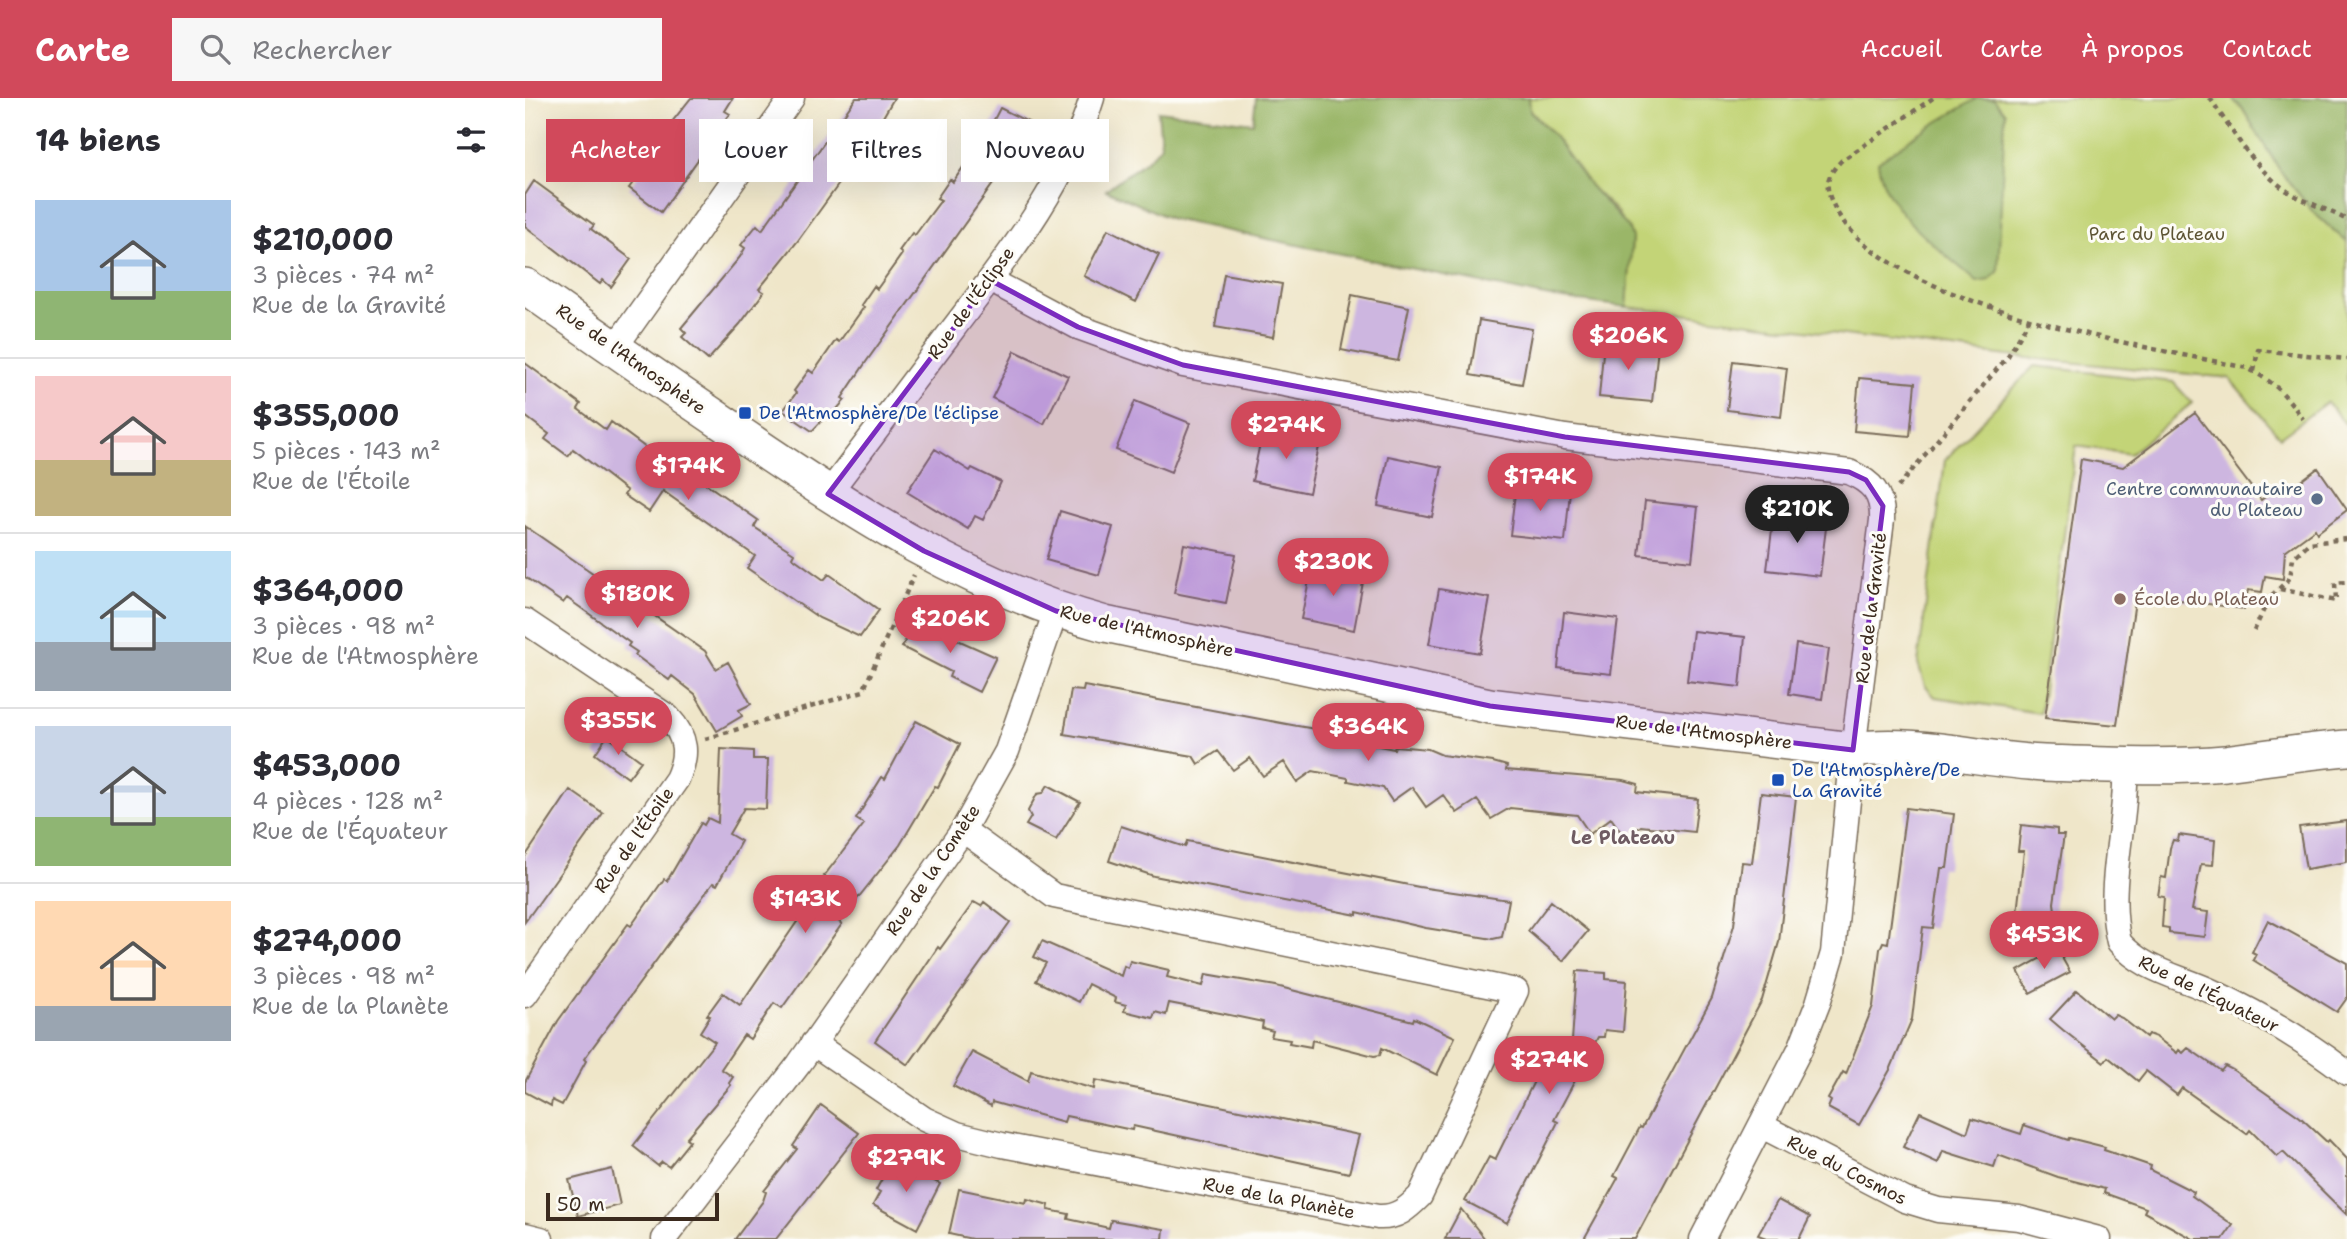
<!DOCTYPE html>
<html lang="fr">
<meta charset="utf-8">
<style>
body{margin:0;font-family:"Shantell Sans",sans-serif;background:#f7f7f7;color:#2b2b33;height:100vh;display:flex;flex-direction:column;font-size:26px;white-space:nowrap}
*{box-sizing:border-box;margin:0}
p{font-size:23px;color:#7c7c81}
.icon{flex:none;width:38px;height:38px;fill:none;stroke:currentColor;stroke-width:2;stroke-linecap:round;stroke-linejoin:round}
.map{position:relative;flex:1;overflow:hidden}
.side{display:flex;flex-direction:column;background:#fff;width:525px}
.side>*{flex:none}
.guide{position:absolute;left:21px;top:21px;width:665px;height:63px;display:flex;gap:14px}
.scale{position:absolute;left:21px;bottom:18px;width:173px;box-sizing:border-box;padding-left:7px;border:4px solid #3b2a1e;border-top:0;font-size:19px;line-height:24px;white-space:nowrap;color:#3b2a1e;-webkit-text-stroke:5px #fdfcf7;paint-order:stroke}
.price{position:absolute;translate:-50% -60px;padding:0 16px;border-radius:24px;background:#d1495b;color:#fff;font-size:23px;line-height:46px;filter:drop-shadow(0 2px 4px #0008)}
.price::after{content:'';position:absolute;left:50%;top:42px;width:21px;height:16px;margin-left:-10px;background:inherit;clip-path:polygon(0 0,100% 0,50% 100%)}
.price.active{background:#222;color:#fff}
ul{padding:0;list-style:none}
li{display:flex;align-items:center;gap:21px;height:175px;padding:0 35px}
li+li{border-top:2px solid #e1e1e2}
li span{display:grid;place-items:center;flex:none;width:196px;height:140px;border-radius:0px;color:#555}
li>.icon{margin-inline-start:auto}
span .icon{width:84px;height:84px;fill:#fffc;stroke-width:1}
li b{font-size:30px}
h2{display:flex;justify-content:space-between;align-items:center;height:84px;padding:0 35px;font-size:30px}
.tag{padding:0 24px;border-radius:0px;background:#fff;box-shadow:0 7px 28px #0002;font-size:24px;line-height:63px}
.tag.active{background:#d1495b;color:#fff}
header{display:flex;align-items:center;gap:42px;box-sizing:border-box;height:98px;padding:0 35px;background:#d1495b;color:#fff}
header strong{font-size:33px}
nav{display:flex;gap:38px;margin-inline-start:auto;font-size:24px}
.search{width:490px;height:63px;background:#f7f7f7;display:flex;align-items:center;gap:18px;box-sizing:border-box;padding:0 24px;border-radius:0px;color:#7c7c81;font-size:26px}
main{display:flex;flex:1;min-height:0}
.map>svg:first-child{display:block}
.green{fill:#c3d477;stroke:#7f7f4a;stroke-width:2}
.forest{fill:#9ab668;stroke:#6a7043;stroke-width:2}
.building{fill:#cdb6e0}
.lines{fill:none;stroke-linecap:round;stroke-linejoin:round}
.street-casing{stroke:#7a6c5a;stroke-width:27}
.secondary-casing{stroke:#7a6c5a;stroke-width:38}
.path{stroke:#7a6c5a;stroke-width:4.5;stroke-dasharray:5 5;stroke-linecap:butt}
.street{stroke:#fff;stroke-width:24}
.secondary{stroke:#fff;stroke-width:35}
.marked{fill:#7b2cbf;fill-opacity:0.2;stroke:#7b2cbf;stroke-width:5;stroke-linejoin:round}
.transit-dot{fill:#1a4fb4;stroke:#fdfcf7;stroke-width:2.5}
.service-dot{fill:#5c6f8a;stroke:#fdfcf7;stroke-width:2.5}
.education-dot{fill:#8d6e63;stroke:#fdfcf7;stroke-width:2.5}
.labels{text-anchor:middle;stroke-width:6;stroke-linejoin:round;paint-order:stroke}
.park-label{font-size:18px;fill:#5d5434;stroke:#fdfcf7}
.street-label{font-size:18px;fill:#3b2a1e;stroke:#fdfcf7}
.transit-label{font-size:18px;fill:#164399;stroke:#fdfcf7;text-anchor:start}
.service-label{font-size:18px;fill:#4e5e75;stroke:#fdfcf7;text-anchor:end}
.education-label{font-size:18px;fill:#785e54;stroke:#fdfcf7;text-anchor:start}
.neighbourhood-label{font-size:19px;font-weight:bold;fill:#6e5b62;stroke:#fdfcf7}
</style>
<header>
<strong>Carte</strong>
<div class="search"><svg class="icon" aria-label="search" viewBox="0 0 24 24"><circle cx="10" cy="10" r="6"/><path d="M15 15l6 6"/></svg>Rechercher</div>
<nav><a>Accueil</a><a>Carte</a><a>À propos</a><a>Contact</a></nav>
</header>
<main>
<section class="side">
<h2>14 biens<svg class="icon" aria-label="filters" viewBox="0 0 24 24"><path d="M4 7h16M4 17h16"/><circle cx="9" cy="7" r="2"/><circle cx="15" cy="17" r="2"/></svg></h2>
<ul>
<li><span style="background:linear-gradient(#a9c7e8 65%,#8fb573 0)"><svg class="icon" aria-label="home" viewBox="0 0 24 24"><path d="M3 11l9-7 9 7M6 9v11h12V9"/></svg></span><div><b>$210,000</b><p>3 pièces · 74 m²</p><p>Rue de la Gravité</p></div></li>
<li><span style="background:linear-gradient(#f6c9c9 60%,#c2b280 0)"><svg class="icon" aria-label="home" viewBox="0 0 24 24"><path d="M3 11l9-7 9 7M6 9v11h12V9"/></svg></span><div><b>$355,000</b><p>5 pièces · 143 m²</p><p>Rue de l'Étoile</p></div></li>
<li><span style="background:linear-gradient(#bfe0f5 65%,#9aa5b1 0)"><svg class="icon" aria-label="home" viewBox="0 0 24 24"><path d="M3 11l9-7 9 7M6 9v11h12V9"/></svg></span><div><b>$364,000</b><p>3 pièces · 98 m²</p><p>Rue de l'Atmosphère</p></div></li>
<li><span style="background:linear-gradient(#c9d6e8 65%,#8fb573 0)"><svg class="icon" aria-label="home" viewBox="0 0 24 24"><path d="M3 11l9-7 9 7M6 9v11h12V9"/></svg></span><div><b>$453,000</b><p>4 pièces · 128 m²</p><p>Rue de l'Équateur</p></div></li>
<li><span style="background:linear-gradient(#ffd9b3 75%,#9aa5b1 0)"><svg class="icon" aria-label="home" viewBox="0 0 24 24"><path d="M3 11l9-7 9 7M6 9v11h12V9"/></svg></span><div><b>$274,000</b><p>3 pièces · 98 m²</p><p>Rue de la Planète</p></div></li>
</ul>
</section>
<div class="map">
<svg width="1822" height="1141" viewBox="0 0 1822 1141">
<rect width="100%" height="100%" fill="#fdfcf7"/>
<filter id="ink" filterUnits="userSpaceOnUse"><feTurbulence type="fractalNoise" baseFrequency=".0143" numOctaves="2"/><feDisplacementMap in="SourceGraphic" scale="14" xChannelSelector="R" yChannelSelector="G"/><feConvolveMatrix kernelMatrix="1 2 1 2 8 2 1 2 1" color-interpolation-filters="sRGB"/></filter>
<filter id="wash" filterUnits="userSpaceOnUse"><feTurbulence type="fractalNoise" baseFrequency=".00686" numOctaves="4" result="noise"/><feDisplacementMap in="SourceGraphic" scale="28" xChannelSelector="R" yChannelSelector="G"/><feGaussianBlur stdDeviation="1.57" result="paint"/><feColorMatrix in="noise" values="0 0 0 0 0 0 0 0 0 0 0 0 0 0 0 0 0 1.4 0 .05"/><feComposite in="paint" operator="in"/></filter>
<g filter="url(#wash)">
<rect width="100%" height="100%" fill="#efe6c9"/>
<path class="green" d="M1004 0H1706L1717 10 1756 74 1789 115 1822 144V328L1802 304 1755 339 1704 280 1483 258 1102 209 1107 140 1092 114 1066 89 1029 38 1005 12Z
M1509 268 1648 284 1667 305 1605 356 1551 348 1515 615 1410 599 1400 588 1393 566 1420 362Z"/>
<path class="forest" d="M731 0H1004L1005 13 1029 38 1066 89 1103 129 1107 140 1102 209 1030 200 646 121 581 92C598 77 624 65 636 47L633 13 728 25Z
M1453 0 1469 1 1480 15 1473 174 1464 182 1452 184C1417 152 1359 115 1353 64L1394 35Z
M1706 0H1822V144L1789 115 1756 74 1717 10Z"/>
<g id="blocks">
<path class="building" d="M166 0H208L200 13 205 16 136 114 104 90 132 52 127 49Z
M331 0H369L350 33 354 36 332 67 329 65 272 144 234 191 239 194 215 226 183 262 157 239 161 235 156 230 215 159 220 150 216 147 232 127 237 132Z
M475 10 505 25 491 59 488 58 341 264 317 300 320 302 305 319 302 317 287 333 258 313 271 295 269 293 284 272 288 275 311 242 314 244 339 209 336 207 349 188 352 191 377 156 374 153 387 135 390 137 416 102 412 100 425 81 428 84 441 65 445 68Z
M9 83 69 127 66 131 106 161 86 189 78 182 75 186 0 128V97Z
M583 131 634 157 611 204 559 178Z
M699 176 757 186 748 239 690 229Z
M827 197 884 209 873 263 816 252Z
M954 222 1007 231 997 286 945 277Z
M1079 244 1133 250 1127 304 1074 299Z
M490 253 543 278 519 326 467 300Z
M1208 263 1262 270 1256 319 1202 312Z
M0 265 56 306 53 311 81 332 86 324 163 381 167 376 233 422 229 429 269 455 267 459 299 482 304 476 354 512 335 539 294 520 222 470 230 458 138 393 124 414 99 397 102 393 48 351 43 358 20 341 24 336 0 318Z
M1334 280 1390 285 1385 338 1329 333Z
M610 303 665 325 646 374 591 352Z
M1670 315 1736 402 1757 386 1761 394 1793 370 1822 412 1792 435 1790 431 1760 453 1758 481 1740 478 1737 494 1723 492 1719 511 1611 496 1592 627 1520 620 1556 361 1598 369Z
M738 331 795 344 784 395 727 383Z
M410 351 445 373 447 370 476 384 458 422 450 418 443 431 382 394Z
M863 358 917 369 907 419 853 408Z
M991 387 1045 393 1040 443 985 437Z
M1120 403 1173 409 1167 463 1114 457Z
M535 413 588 429 574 477 521 462Z
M1249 416 1302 422 1295 478 1242 472Z
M0 428 180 553 191 571 203 564 226 606 214 612 217 618 192 633 170 596 147 578 144 582 110 557 112 554 103 548 105 545 42 500 38 505 0 479Z
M659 446 711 456 701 505 649 495Z
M787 468 839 479 829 532 776 521Z
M914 491 965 500 955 555 904 546Z
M1039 514 1093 521 1086 576 1033 570Z
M390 523 471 559 454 594 424 579 426 574 377 549Z
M1168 533 1220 539 1215 589 1162 583Z
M1271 546 1304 551 1297 601 1264 596Z
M559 588 767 627 807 634 813 629 819 641 869 651 870 648 903 651 917 657 968 664 982 668 981 672 1099 682 1113 686 1112 694 1173 701 1169 734 1116 728 1100 740 1086 720 1065 736 1052 717 985 710 966 721 952 702 932 715 918 697 901 709 887 689 867 703 858 690 823 683V680L788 673 772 684 759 664 738 678 725 660 708 672 693 653 673 666 668 658 539 636 546 592 558 593Z
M391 623 435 646 413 689 410 688 375 747 314 824 317 826 257 910 249 905 225 941 219 937 196 971 208 979 204 985 206 987 161 1040 165 1043 144 1069 137 1064 133 1068 108 1048 190 944 175 934 185 918 182 917 198 895 215 907 302 780 299 778 339 726 331 721 357 679 360 681Z
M82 638 116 663 103 680 70 656Z
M196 651 228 653V661H243L241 711 219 710 204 736 216 743 192 787 188 785 59 961 61 963 37 1007 27 1002 26 1008 0 994V984L33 923 103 826 106 828 139 781 142 783 176 725 179 727 183 720 193 725Z
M523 687 555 704 531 742 501 727 506 719 503 713 512 696 518 695Z
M45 692 78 715 0 824V759Z
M1236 695 1271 699 1254 844 1237 902 1110 1141H1059L1093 1080 1089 1078 1115 1029 1117 1030 1187 900 1209 827 1217 764 1227 765Z
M1381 710 1429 716 1422 770H1416L1408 830 1398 829 1387 921 1366 970 1334 1027 1303 1010 1306 1003 1303 1001 1318 974 1321 976 1348 908 1355 851 1358 844 1363 845Z
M1822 723V764L1781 771 1774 729Z
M1496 727 1532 731V737H1539L1529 805 1533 835 1488 842 1484 817 1492 815 1499 753H1493Z
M596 728 660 749 662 743 894 789 984 802 977 839 968 841 901 830 832 814V817L629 778 584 763Z
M1654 737 1690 742 1688 767 1676 766 1667 812 1683 814 1680 839 1644 835V830L1637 829 1639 799 1633 798 1636 779 1641 780 1645 750 1648 742 1653 743Z
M1026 803 1063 833 1038 863 1003 833Z
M449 804 456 808 459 804 485 824 383 967 350 943 413 849 415 851Z
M1743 822 1822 865V900L1812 914 1728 862 1731 856 1727 854Z
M517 843 596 878 599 868 603 870 605 863 644 872 642 879 678 888 681 876 751 888 888 923 889 920 930 939 912 977 857 950 855 957 849 958 787 942 786 949 764 945 765 942 746 939 748 933 737 930 738 924 695 915 644 905 641 917 630 914 628 920 599 913 601 907 590 904 591 900 563 886 554 904 511 883 521 865 509 859Z
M1532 851 1545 874 1505 895 1493 873Z
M1052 873 1081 875V881L1102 883 1098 934 1080 932 1079 939H1073L1029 1022 1033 1024 982 1125 940 1103 964 1059 970 1062 1024 953 1029 948 1046 957Z
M1552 892 1586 921 1590 917 1597 920 1621 939 1623 936 1631 939 1652 955 1654 952 1658 955 1663 950 1696 973 1700 968 1708 972 1775 1019 1802 1044 1804 1042 1822 1061V1117L1758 1054 1752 1059 1725 1032 1722 1036 1657 990 1652 997 1621 973 1613 983 1583 959 1579 964 1538 932 1525 921Z
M447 954 503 983 506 973 569 991 570 982 834 1037 824 1075 608 1028 607 1032 541 1018 539 1024 467 1004 466 1008 428 988Z
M296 1007 334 1035 251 1141H210L238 1103 241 1094 239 1093 272 1051 268 1048Z
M1395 1014 1442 1035 1447 1020 1496 1036 1499 1027 1543 1042 1544 1040 1580 1049 1579 1052 1626 1068 1625 1072 1669 1094 1667 1098 1708 1127 1698 1141H1668L1619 1114 1621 1110 1579 1095 1580 1091 1533 1079 1473 1057 1469 1069 1418 1053 1413 1065 1378 1049Z
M376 1065 415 1086 392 1131 348 1107 355 1094 351 1092 365 1066 373 1070Z
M87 1071 95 1107 53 1118 44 1082Z
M434 1091 501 1105 502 1101 524 1107 523 1112 544 1116 543 1121 584 1130 586 1122 639 1131 638 1141H447L424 1136Z
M1253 1102 1285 1119 1274 1141H1244L1233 1137Z
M936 1111 960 1141H920Z"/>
</g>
</g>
<g filter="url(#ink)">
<use href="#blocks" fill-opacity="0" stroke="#7a6c5a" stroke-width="2"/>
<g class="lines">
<defs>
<path id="street" d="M465 182 553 229 658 267 1040 339 1324 374C1347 384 1358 396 1357 422L1328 652 1308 855 1293 905 1275 951 1177 1141
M89 251 267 0
M303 396C345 341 386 286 428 231 481 161 541 86 567 0
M0 523 143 619C162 639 163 657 152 681L0 897
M1600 665C1603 724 1580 787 1594 844 1619 873 1654 878 1688 894 1735 916 1781 943 1822 975
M288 945 399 1021 432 1036 477 1047 853 1119C872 1120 882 1111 895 1098L991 893 529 798 438 732
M1237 1028 1380 1102 1413 1112 1494 1120 1574 1141
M0 1137 16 1141
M139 1141 274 966 438 732 482 653 531 513"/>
<path id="secondary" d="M0 188C72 239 145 289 219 339 332 416 446 490 580 526L965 608 1328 652C1391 643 1456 662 1519 665 1578 667 1642 670 1700 665 1741 660 1781 653 1822 650"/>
</defs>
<use href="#street" class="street-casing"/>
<use href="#secondary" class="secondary-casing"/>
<path class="path" d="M1408 0 1316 63C1298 81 1300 92 1312 114 1369 210 1616 247 1722 270 1752 286 1758 294 1778 321
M1685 0C1707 33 1732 75 1767 96 1785 106 1804 112 1822 122
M1729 273 1733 252 1822 261
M1373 389 1483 258 1504 222
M1755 491 1811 503 1810 485 1822 484
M1729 533 1744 500 1765 480 1768 460 1784 445 1822 441
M180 641 338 593 389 477"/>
<use href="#street" class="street"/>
<use href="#secondary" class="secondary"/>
</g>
</g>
<path class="marked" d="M465 182 553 229 658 267 1040 339 1324 374 1341 382 1358 408 1328 652 965 608 531 513 399 453 303 396Z"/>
<g class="transit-dot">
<rect x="213" y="308" width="14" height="14" rx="3.5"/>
<rect x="1246" y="675" width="14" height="14" rx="3.5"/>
</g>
<circle class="service-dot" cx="1792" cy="401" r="7"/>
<circle class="education-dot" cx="1595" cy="501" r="7"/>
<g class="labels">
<g class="park-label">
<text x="1632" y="142">Parc du Plateau</text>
</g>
<g class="street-label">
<text transform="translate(446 205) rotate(-54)" y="6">Rue de l'Éclipse</text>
<text transform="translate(106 261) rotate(35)" y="6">Rue de l'Atmosphère</text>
<text transform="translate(1346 510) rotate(-83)" y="6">Rue de la Gravité</text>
<text transform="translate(622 533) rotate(13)" y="6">Rue de l'Atmosphère</text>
<text transform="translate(1179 634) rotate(7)" y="6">Rue de l'Atmosphère</text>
<text transform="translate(109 742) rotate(-55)" y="6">Rue de l'Étoile</text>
<text transform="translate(408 772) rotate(-56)" y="6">Rue de la Comète</text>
<text transform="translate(1684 896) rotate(26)" y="6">Rue de l'Équateur</text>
<text transform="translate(1322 1072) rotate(27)" y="6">Rue du Cosmos</text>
<text transform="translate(754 1100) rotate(11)" y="6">Rue de la Planète</text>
</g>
<g class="transit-label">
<text x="234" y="321">De l'Atmosphère/De l'éclipse</text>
<text x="1267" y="678">De l'Atmosphère/De<tspan x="1267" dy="21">La Gravité</tspan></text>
</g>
<g class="service-label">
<text x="1778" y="397">Centre communautaire<tspan x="1778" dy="21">du Plateau</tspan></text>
</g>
<g class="education-label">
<text x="1609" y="507">École du Plateau</text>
</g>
<g class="neighbourhood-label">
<text x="1098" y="746">Le Plateau</text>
</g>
</g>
</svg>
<div class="scale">50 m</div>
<b class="price" style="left:1103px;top:274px">$206K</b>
<b class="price" style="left:761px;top:363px">$274K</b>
<b class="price" style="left:163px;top:404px">$174K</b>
<b class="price" style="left:1015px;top:415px">$174K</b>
<b class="price active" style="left:1272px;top:447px">$210K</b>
<b class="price" style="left:808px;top:500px">$230K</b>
<b class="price" style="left:112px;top:532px">$180K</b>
<b class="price" style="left:425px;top:557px">$206K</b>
<b class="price" style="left:93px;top:659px">$355K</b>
<b class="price" style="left:843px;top:665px">$364K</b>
<b class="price" style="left:280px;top:837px">$143K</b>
<b class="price" style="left:1519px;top:873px">$453K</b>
<b class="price" style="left:1024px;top:998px">$274K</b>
<b class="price" style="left:381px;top:1096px">$279K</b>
<div class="guide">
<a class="tag active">Acheter</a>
<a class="tag">Louer</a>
<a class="tag">Filtres</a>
<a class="tag">Nouveau</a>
</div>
</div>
</main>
